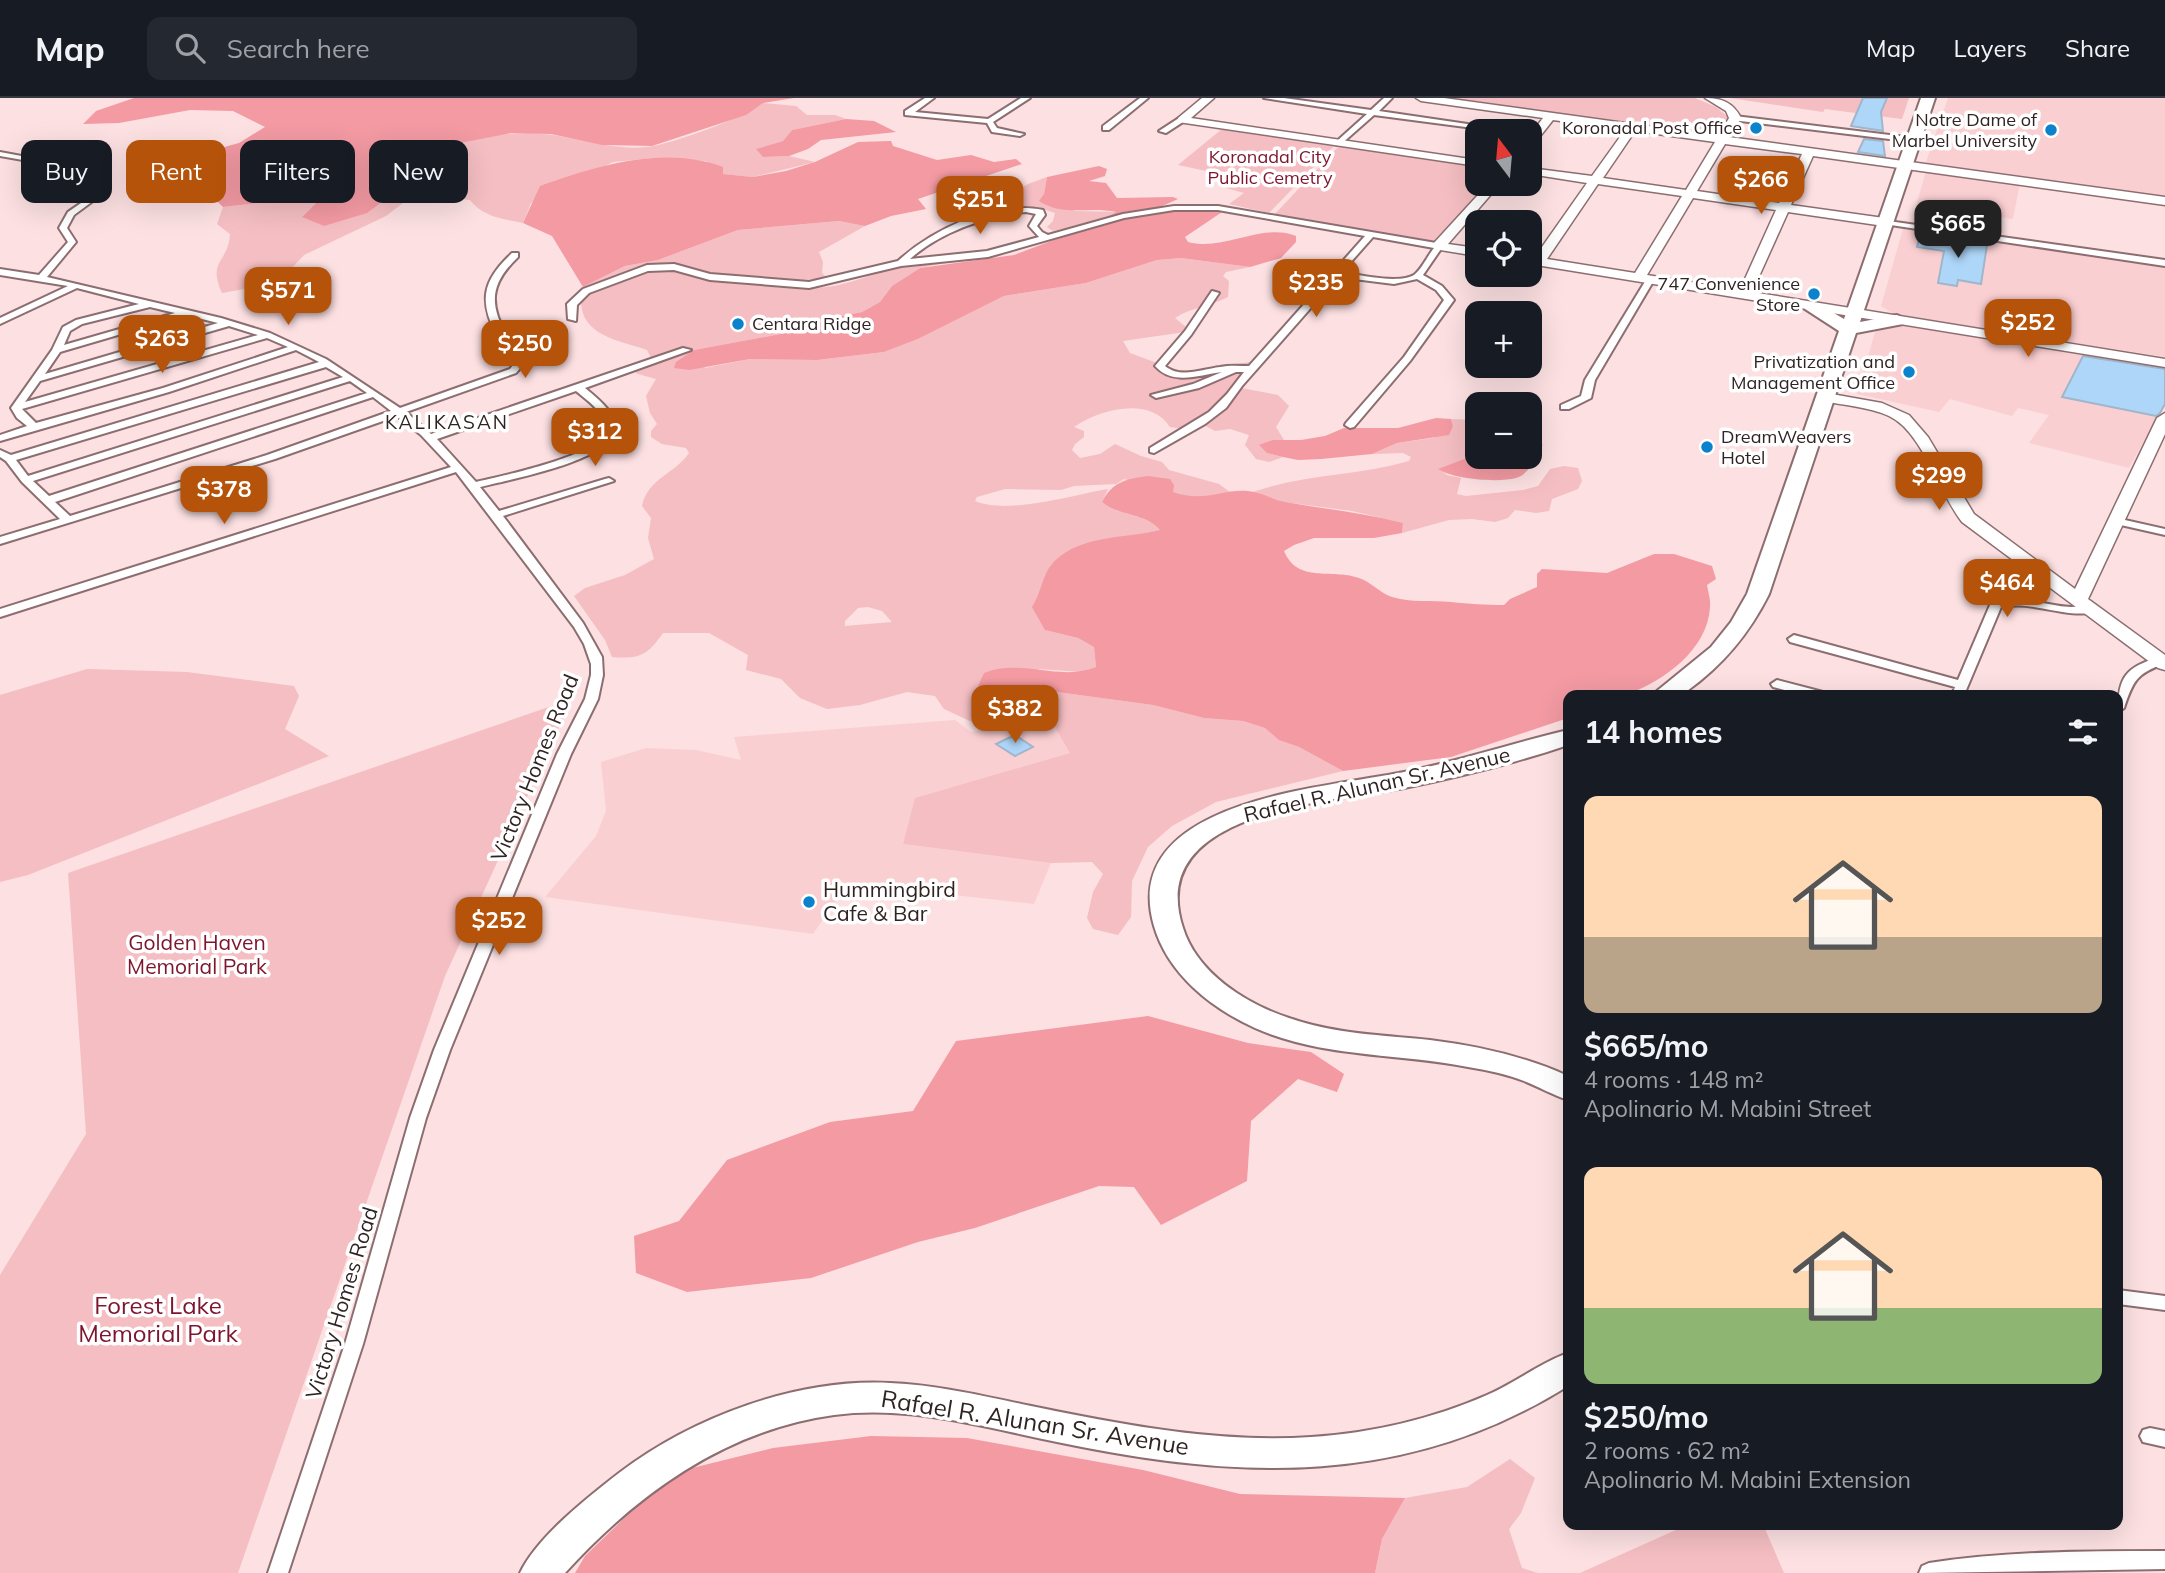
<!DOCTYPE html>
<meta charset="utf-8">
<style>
body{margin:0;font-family:Mulish,sans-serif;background:#242831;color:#f1f3f6;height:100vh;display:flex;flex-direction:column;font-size:26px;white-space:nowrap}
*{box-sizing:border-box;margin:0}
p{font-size:23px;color:#9ea1a6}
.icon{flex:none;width:38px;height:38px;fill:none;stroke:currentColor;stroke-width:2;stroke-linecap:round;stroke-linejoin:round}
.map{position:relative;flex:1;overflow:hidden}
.panel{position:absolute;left:1563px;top:592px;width:560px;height:840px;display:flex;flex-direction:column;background:#171b24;border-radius:14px;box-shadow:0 7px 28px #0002}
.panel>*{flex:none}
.banner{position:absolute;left:21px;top:42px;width:665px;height:63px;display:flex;gap:14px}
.needle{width:46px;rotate:344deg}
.tools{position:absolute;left:1465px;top:21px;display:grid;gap:14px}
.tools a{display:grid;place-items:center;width:77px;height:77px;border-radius:14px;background:#171b24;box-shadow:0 7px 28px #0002;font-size:35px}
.price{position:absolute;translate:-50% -60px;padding:0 16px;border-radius:14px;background:#b45309;color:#fff;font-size:23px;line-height:46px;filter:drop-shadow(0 2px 4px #0008)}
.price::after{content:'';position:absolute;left:50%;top:42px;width:21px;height:16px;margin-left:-10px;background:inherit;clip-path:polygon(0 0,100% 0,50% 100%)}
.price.on{background:#222;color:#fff}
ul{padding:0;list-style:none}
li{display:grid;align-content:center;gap:14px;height:371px;padding:0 21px}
li span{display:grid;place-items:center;height:217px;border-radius:14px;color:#555}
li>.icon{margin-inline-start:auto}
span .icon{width:126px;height:126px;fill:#fffc;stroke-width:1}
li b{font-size:30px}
h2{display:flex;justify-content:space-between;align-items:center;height:84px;padding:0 21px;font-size:30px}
.pill{padding:0 24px;border-radius:14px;background:#171b24;box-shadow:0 7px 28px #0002;font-size:24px;line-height:63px}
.pill.on{background:#b45309;color:#fff}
header{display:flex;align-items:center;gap:42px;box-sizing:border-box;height:98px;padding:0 35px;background:#171b24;border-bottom:2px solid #363941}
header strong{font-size:33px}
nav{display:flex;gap:38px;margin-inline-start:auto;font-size:24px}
.search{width:490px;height:63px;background:#242831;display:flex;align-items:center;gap:18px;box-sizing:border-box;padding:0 24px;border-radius:14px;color:#9ea1a6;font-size:26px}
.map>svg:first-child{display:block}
.built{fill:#facfd2}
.green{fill:#f4bec2;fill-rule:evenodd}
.forest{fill:#f39aa3}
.building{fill:#aed6f8;stroke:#9fb6cb;stroke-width:2}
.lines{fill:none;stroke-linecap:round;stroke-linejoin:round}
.street-casing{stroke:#8d6e70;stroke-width:4}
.secondary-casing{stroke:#8d6e70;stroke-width:3}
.highway-casing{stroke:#8d6e70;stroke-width:4}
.street{fill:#fff;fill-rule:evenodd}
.secondary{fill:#fff;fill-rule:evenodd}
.highway{fill:#fff;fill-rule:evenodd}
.poi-dot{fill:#0b82cb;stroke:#fff;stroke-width:2.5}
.labels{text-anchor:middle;stroke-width:7;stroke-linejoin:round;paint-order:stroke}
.far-poi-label{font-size:18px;fill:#302324;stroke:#fff;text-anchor:end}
.far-park-label{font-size:18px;fill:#7d152e;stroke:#fff}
.far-neighbourhood-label{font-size:19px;letter-spacing:2px;fill:#302324;stroke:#fff}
.street-label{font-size:21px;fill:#302324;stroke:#fff}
.poi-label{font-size:21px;fill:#302324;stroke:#fff;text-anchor:start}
.park-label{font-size:21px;fill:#7d152e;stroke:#fff}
.near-park-label{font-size:24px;fill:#7d152e;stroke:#fff}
.near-street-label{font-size:24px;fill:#302324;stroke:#fff}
</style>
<header>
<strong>Map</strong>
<div class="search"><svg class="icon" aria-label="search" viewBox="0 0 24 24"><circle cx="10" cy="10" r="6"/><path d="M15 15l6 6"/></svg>Search here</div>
<nav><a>Map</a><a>Layers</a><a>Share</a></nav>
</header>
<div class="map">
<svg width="2165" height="1475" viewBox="0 0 2165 1475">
<rect width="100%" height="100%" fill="#fce0e2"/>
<path class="built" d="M1948 0H2165V100L1932 67 1926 64Z
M1926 73 2020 85 2013 121 1916 108Z
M1903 131 2165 168V259L1895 217 1881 208Z
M1897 226 2165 271V306L2129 370 2029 345 2049 317 2018 310 2012 318 1950 301 1939 314 1857 296 1876 231Z
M1049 619 1071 655 916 700 903 746 1051 765 1034 806 848 785 813 836 545 799 596 738 606 713 601 664 646 650 696 652 741 662 734 639 955 622 971 634Z"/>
<path class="green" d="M1446 0H1695L1716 9 1728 19 1715 37Z
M1730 0H1909L1902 21 1825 11 1823 14Z
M763 5 796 8 807 17H835L846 21 792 32 783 43 757 51 763 59 789 58 815 64 753 79 722 76 706 63 654 60 613 64 531 105 523 125C503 121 483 119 470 102L436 99 403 105 386 118 304 157 287 175 255 189 222 195C207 162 228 166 230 136L217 126 223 109 284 102 291 89 302 82 330 84 318 103 303 118 324 128 394 95 390 78C398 71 407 63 416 59 456 42 509 30 553 37 585 42 620 54 654 48 682 42 740 21 763 5Z
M1222 31 1335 47 1269 115 1229 106 1244 95 1226 90 1239 80 1178 67Z
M1339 48 1477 68V86H1485L1438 146 1273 118Z
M1047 79 1044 96 1075 113 1116 114 1099 124 1053 133 1047 129 1053 123 1055 115 1043 111 1000 109 998 105 1028 86Z
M839 123 865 128 819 154 823 164 822 175 827 180 792 183C824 202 871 174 905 167 919 164 934 164 949 164L920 170 892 188 880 204 862 214 807 225 786 235 694 252 705 270 750 261 817 262 884 254 918 241 1004 198 1086 185 1157 162 1181 160 1250 169 1226 174 1223 178 1229 183 1228 199C1211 208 1192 209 1175 220L1186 229 1185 234 1123 243 1130 255 1176 272 1210 274 1264 260 1241 290 1278 297 1289 308 1276 329 1284 342H1273L1267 355 1283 359 1269 364 1256 361 1245 347 1249 337 1230 331 1215 333 1204 327 1185 331 1170 329C1150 298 1100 311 1074 329L1084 333V339L1075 346 1072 352 1080 360 1100 356 1115 346 1141 358 1162 364 1169 372 1219 386 1230 394 1202 400 1186 398 1124 381 1116 386 1074 388 1061 392 1005 391 977 399 975 403C1008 417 1072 397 1108 391L1102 404C1122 420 1141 413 1161 432 1118 442 1051 441 1040 495 1038 506 1044 521 1045 532L1078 540 1094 549 1096 569 1082 574 1039 571 1014 598 1057 594 1153 607 1204 620 1243 623 1265 630 1280 642 1299 649 1343 673 1216 704 1172 728 1148 749 1132 783 1131 819 1118 837 1093 831 1087 820 1093 794 1103 776 1092 764 1051 765 903 746 915 700 1070 655 1049 619 987 631 944 611 935 598 907 594 860 607 827 611 800 600 781 581 746 572 748 557 709 535H663C647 558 639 561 612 559L605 542 574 498 585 490 625 477 654 461 648 440 651 420 642 408C648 380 675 376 689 355L686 350 662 346 651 339V333L657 326 650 315 646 298 656 281 638 276 627 269 651 260 647 252C612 241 572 235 583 189L625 168 658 162 738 132ZM868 509 882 513 892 524 845 528V523L858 510Z
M1451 321 1477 322V356L1439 371 1447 377 1461 380 1457 396 1466 398 1523 392 1538 388 1550 371 1564 368 1578 370 1582 383 1578 391 1552 401 1549 413 1536 415 1515 412 1508 420 1495 424 1472 421 1449 422 1402 435 1403 425 1352 413 1284 404 1253 394C1304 376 1357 378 1409 363L1411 359 1403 355 1372 356 1397 345 1433 340 1453 328Z
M87 571 187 574 294 588 299 598 285 631 329 658 28 777 0 784V597Z
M572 601 445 878 238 1475H0V1177L86 1036 68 775Z
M1510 1361 1535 1380 1521 1415 1509 1431 1522 1470 1538 1475H1375L1382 1441 1405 1400 1467 1389Z
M1689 1426H1763L1784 1475H1580Z"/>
<path class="forest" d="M134 0H794L763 5 746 17 652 48 602 47 551 36 511 35 455 46 414 60 390 77 394 95 367 115 324 128 302 119 318 103 329 84 302 82 291 89 284 102 223 109 206 93 191 58 239 45 265 29 233 13 190 12 119 25 83 26 96 13Z
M846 21 874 23 896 34 821 42 808 51 789 58 763 59 756 51 783 43 792 32Z
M891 43 893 48 937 62 971 57 994 64 1016 61 1022 66 918 101 926 111 891 118 865 128 839 123 738 132 658 162 625 168 583 189 552 138 523 125 540 88C598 68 662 47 723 69V76L753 79 786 73 815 64 858 44Z
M1099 68 1107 71 1105 78 1089 83 1106 85 1117 100 1173 99 1178 101 1160 109C1170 117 1206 111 1220 112L1222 114 1185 139 1188 144C1224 154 1262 124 1296 138V144L1281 160 1250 169 1181 160 1157 162 1086 185 1004 198 918 241 884 254 817 262 750 261 689 272 674 270 676 264 694 252 786 235 807 225 862 214 880 204 892 188 920 170 1014 157 1059 140 1099 129V124L1116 114C1090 108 1063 119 1039 103L1044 96 1047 79Z
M1436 320 1451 321 1453 328 1449 337 1397 345 1372 356 1321 361 1298 362 1283 359 1267 355 1259 347 1273 342H1301L1325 338 1344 330H1398Z
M1530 340 1538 342 1543 347 1532 356 1530 362 1533 365C1529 371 1524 378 1516 380 1498 385 1453 381 1438 371L1477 356V359H1530Z
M1148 378 1170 381 1174 387 1173 394C1207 406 1226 388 1254 394 1264 396 1274 402 1285 404 1325 411 1364 415 1403 425L1402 435 1374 440H1314L1294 447 1284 453C1298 486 1331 470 1359 480 1371 484 1380 495 1392 499 1411 505 1431 502 1451 504 1469 506 1485 507 1504 507L1510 501 1537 489V476L1542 471 1607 475 1654 456H1674L1712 468 1716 481 1707 487C1708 494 1711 502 1710 509 1708 551 1664 583 1628 596 1612 602 1585 597 1568 597V620L1451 659 1343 673 1299 649 1279 642 1265 630 1243 623 1204 620 1153 607 1057 594 1014 598 992 596 978 588 984 575C1022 560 1058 584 1096 569L1094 549 1078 540 1045 532 1032 509C1040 497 1042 481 1049 470 1073 436 1125 441 1160 432 1144 414 1120 419 1102 404 1112 384 1126 381 1148 378Z
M1148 918 1248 945 1311 954 1344 976 1337 994 1298 981 1251 1023 1247 1083 1161 1127 1134 1089 1099 1088 975 1130 918 1144 811 1180 687 1194 636 1175 634 1138 679 1123 727 1062 830 1024 913 1013 956 943Z
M871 1338 967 1340 1143 1372 1240 1396 1405 1400 1382 1441 1375 1475H575L585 1458 639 1406 680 1373 773 1350Z"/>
<path class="building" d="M1863 0H1887L1881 14 1883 33 1851 28Z
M1864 41 1883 43 1885 58 1858 54Z
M1920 137 1987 147 1981 186 1958 182 1957 188 1938 185 1944 153 1917 149Z
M2083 258 2165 271V306L2160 315 2156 318 2062 299Z
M1015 637 1033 649 1015 658 996 646Z"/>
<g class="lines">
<defs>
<path id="street" d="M925 0H934L915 14 988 21 1021 0H1030L993 24 997 30 1024 36 1020 38 992 34 987 25 905 17V13Z
M1140 0H1148L1109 32H1103V28Z
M1264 0H1284L1371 12 1384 0H1392L1379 13 1515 33H1496L1374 17 1340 47H1337V43L1367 16Z
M1735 18 1914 40 1918 42 1914 44 1732 22V18Z
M1179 20 1186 22 1166 35 1159 33Z
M0 54 97 72 63 91 85 95 93 103 74 117 67 130 76 144 47 179 221 220 270 235 326 261 400 310 510 271 513 267C510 256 502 247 497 238 478 202 483 182 512 155H518V159C491 185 488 205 507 238 512 247 519 257 523 267L516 275 406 314 431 336 683 250 691 252 585 290C597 300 617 315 615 332 611 363 507 382 480 389L499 413 605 381 609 380 614 383 503 418 583 525 602 559 603 577 598 601 571 656 450 952 426 1020 363 1246 288 1475H268L345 1246 410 1020 434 952 557 656 585 601 591 577V566L584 546 574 529 456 374 0 519V511L451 369 421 337 397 318 275 361 0 446V439L60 421 22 384 6 363 0 359V352L11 357 319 264 296 252 169 294 0 343V337L27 328 17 320 11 310 52 252 63 229 76 222 139 206 77 190 0 226V220L68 188 0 177V171L39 177 68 144 59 130 68 114 84 103C75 95 62 99 54 90L85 73 0 58ZM150 209 175 215 64 247 70 233 82 226ZM186 217 218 225 45 276 60 254ZM229 228 258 237 25 304 40 283ZM267 240 288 249 163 290 36 325 22 311ZM326 269 343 279 28 378 16 362ZM350 283 367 295 49 398 33 383ZM576 293C588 303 606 315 605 331 603 358 500 378 476 384L437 341ZM373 299 391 313 267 357 70 418 55 404Z
M1174 108H1218L1442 146 1443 148 1423 177 1442 188 1454 202 1410 263 1354 329 1350 330 1345 327 1346 325 1404 259 1444 202 1436 192 1417 181 1394 186 1338 179 1242 288 1226 310 1205 326 1154 355 1150 354V350L1209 314 1227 296 1244 274H1236L1199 290 1156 300 1151 297 1193 286 1222 274C1199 277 1173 288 1155 268L1185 233 1212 193 1219 195 1191 237 1165 268C1181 281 1202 271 1220 269 1230 267 1239 268 1249 268L1330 177 1299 171V167L1334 173 1365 138 1218 112H1174L1124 120 988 159 901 168 809 190 710 182 674 172 648 173 589 195 577 207 576 223 568 221 567 206 583 191 647 167 674 166 710 176 809 184 898 163C933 131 994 102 1043 112L1045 117 1037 128 1042 134 1048 137 1123 116ZM1026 114 1036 116 1029 128 1039 139 987 153 910 161C940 134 986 118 1026 114ZM1373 139 1434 150C1428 157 1422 171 1414 177 1399 186 1359 177 1342 174Z
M1881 122 2165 162V168L1884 126H1881Z
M1650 179 1654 182 1595 282 1591 300 1569 311H1561V307L1581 298 1585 282 1646 182Z
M2116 420 2165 431V437L2112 425V421Z
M2007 501C2029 500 2049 508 2071 509 2081 509 2091 506 2099 511L2097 514C2064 521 2033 502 2001 509L1964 597H1952L1955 589 1790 544 1788 541 1794 537 1958 582 1990 507 1992 504Z
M2160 559 2164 560V566C2137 575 2133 583 2124 610L2118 614C2118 580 2125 569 2160 559Z
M1777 582 1823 594 1825 597H1803L1773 589 1771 586Z
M2118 1192 2165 1198V1212L2118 1206Z
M2150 1330 2165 1333V1349L2143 1344 2140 1338 2143 1332Z
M2165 1453V1471L1919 1475 1922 1468 1929 1465C2008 1453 2086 1453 2165 1453Z"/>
<path id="secondary" d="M1202 0H1214L1191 20 1477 62V68L1178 24V20Z
M1416 0H1444L1719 38 1729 20 1726 13 1705 0C1721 0 1733 4 1741 20L1729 39 2165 99V107L1813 58 1791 107 1884 120 1890 124 1884 128 1788 114 1752 194 2165 261V269L1530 166V158L1535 159 1587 85 1530 76V70L1592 78 1625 32 1553 22 1534 46 1530 47V37L1543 20 1421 3ZM1635 33 1715 44 1686 92 1603 80ZM1725 46 1802 56 1779 105 1697 93ZM1598 86 1682 98 1635 175 1547 161ZM1693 100 1776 112 1740 192 1647 177Z
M1488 86H1500L1448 146 1477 150V158L1434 151V145Z
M1826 295 1882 305 1909 317 1928 339 1974 416 2075 491 2157 320 2165 315V336L2088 501 2165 557V572L2158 570 1962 424C1939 395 1922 333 1889 318 1868 308 1843 308 1821 302L1819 299Z"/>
<path id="highway" d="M1921 0H1935L1860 224 1897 217 1906 222 1903 226 1856 235 1769 496C1749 536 1723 567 1687 593L1681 597H1652L1711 549 1731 524 1747 496 1839 233 1802 209 1805 205H1817L1844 221Z
M1568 632V647C1515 665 1459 679 1404 690 1331 704 1144 712 1183 830 1197 875 1246 906 1289 920 1334 936 1383 937 1430 942 1478 948 1524 958 1568 978V1002C1553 997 1539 989 1524 983 1506 976 1487 972 1468 969 1397 955 1322 960 1255 930 1211 910 1168 876 1154 828 1117 701 1327 690 1404 674 1460 663 1513 645 1568 632Z
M1568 1255V1288C1405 1390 1238 1382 1057 1344 984 1329 909 1307 834 1317 725 1332 637 1396 565 1475H520C537 1439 588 1399 619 1375 693 1319 797 1280 890 1285 941 1287 991 1300 1041 1310 1129 1328 1221 1345 1311 1339 1372 1335 1432 1321 1487 1297 1515 1285 1540 1265 1568 1255Z"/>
</defs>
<use href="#street" class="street-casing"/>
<use href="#secondary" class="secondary-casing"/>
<use href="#highway" class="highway-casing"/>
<use href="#street" class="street"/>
<use href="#secondary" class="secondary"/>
<use href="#highway" class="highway"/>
</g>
<g class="poi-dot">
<circle cx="1756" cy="30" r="7"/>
<circle cx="2051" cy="32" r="7"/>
<circle cx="1814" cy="196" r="7"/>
<circle cx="738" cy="226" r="7"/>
<circle cx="1909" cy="274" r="7"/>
<circle cx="1707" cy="349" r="7"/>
<circle cx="809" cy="804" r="7"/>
</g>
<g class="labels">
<g class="far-poi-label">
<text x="2037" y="28">Notre Dame of<tspan x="2037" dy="21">Marbel University</tspan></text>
<text x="1742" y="36">Koronadal Post Office</text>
<text x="1800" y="192">747 Convenience<tspan x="1800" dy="21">Store</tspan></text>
<text x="752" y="232" text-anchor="start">Centara Ridge</text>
<text x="1895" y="270">Privatization and<tspan x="1895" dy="21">Management Office</tspan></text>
<text x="1721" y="345" text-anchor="start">DreamWeavers<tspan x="1721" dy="21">Hotel</tspan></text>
</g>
<g class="far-park-label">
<text x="1270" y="65">Koronadal City<tspan x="1270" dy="21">Public Cemetry</tspan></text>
</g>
<g class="far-neighbourhood-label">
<text x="447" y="331">KALIKASAN</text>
</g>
<g class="street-label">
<text transform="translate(535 670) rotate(-68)" y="7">Victory Homes Road</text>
<text transform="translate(1377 687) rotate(-13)" y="7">Rafael R. Alunan Sr. Avenue</text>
<text transform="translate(342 1205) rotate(-73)" y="7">Victory Homes Road</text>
</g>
<g class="poi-label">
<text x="823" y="799">Hummingbird<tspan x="823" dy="24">Cafe &amp; Bar</tspan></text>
</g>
<g class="park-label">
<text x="197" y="852">Golden Haven<tspan x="197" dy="24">Memorial Park</tspan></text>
</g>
<g class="near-park-label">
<text x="158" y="1216">Forest Lake<tspan x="158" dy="28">Memorial Park</tspan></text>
</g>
<g class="near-street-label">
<text transform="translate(1035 1325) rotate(9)" y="8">Rafael R. Alunan Sr. Avenue</text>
</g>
</g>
</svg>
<div class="tools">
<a><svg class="needle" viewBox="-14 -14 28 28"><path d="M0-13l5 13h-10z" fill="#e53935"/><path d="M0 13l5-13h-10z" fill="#9ea1a6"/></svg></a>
<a><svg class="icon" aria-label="locate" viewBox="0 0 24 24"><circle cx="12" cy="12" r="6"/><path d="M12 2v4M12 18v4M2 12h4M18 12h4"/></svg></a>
<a>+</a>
<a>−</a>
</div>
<b class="price" style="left:1761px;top:118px">$266</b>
<b class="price" style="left:980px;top:138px">$251</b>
<b class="price on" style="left:1958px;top:162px">$665</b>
<b class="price" style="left:1316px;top:221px">$235</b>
<b class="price" style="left:288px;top:229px">$571</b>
<b class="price" style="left:2028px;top:261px">$252</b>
<b class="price" style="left:162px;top:277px">$263</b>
<b class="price" style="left:525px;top:282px">$250</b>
<b class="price" style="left:595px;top:370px">$312</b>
<b class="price" style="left:1939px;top:414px">$299</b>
<b class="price" style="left:224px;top:428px">$378</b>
<b class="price" style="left:2007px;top:521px">$464</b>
<b class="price" style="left:1015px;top:647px">$382</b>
<b class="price" style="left:499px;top:859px">$252</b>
<div class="banner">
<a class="pill">Buy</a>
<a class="pill on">Rent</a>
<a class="pill">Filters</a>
<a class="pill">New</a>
</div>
<section class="panel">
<h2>14 homes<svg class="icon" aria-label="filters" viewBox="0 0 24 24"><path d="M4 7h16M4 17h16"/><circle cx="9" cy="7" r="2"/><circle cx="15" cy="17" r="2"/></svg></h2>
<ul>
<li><span style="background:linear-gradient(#ffd9b3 65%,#b9a48a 0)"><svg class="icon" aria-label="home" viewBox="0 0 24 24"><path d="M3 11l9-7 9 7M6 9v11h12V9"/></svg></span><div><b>$665/mo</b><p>4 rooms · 148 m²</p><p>Apolinario M. Mabini Street</p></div></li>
<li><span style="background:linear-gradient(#ffd9b3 65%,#8fb573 0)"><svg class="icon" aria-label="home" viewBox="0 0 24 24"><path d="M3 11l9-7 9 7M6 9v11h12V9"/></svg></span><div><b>$250/mo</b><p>2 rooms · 62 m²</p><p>Apolinario M. Mabini Extension</p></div></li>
</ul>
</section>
</div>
